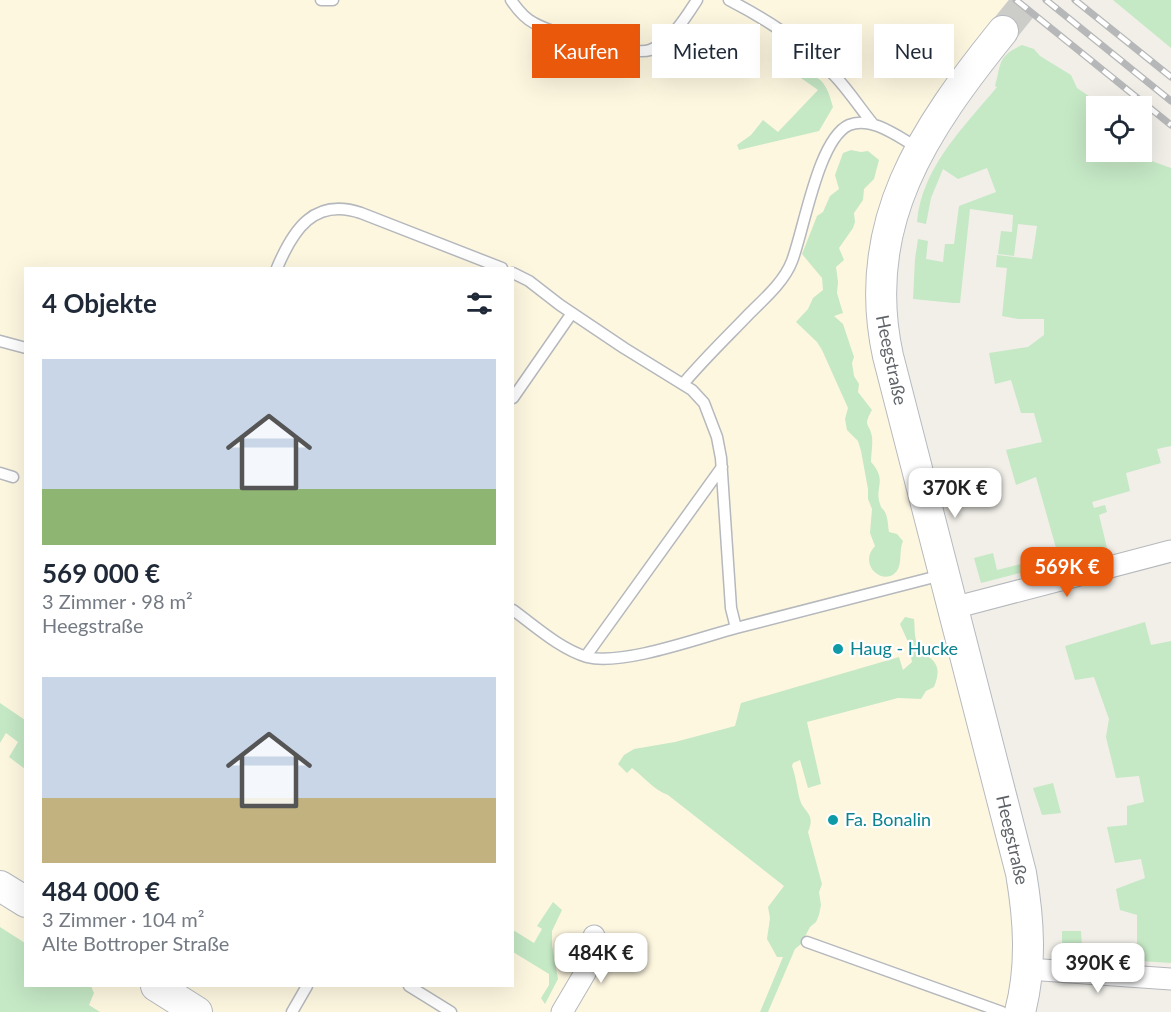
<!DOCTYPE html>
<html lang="de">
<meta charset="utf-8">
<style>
body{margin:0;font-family:Lato,sans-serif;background:#f2f2f3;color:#1f2937;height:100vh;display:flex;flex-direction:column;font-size:22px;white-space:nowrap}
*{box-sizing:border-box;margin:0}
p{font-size:20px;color:#747a83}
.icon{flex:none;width:33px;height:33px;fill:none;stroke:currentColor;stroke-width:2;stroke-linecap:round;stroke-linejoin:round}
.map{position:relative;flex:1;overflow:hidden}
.drawer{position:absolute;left:24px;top:267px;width:490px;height:720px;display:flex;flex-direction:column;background:#fff;border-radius:0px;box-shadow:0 6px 24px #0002}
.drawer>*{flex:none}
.banner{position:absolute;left:532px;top:24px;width:548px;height:54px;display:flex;gap:12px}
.controls{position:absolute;left:1086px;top:96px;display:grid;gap:12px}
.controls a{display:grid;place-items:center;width:66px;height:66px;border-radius:0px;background:#fff;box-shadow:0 6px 24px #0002;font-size:30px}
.price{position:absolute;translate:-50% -51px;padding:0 14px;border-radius:12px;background:#fff;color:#222;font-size:20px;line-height:39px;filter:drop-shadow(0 2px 3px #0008)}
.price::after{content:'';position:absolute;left:50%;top:36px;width:18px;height:14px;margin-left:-9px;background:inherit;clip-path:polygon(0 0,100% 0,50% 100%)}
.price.selected{background:#ea580c;color:#fff}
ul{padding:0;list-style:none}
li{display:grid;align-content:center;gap:12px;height:318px;padding:0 18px}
li span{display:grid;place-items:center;height:186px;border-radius:0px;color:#555}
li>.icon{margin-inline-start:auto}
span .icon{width:108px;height:108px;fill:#fffc;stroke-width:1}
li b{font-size:26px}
h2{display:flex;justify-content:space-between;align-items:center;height:72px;padding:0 18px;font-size:26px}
.tag{padding:0 21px;border-radius:0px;background:#fff;box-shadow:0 6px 24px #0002;font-size:21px;line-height:54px}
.tag.selected{background:#ea580c;color:#fff}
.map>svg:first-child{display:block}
.commercial{fill:#fef7e0;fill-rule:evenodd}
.green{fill:#c5e8c5}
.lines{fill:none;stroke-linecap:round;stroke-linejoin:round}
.secondary-tunnel{stroke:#ccccc8;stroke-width:30;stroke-dasharray:30 15;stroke-linecap:butt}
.lane-casing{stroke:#b5b8bc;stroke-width:13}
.street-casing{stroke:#b5b8bc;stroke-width:23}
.secondary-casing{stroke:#b6babf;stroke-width:32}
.lane{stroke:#fff;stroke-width:10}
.street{stroke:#fff;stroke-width:21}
.secondary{stroke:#fff;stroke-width:30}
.rail-casing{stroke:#b6b7b8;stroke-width:7}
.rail{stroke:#fff;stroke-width:4.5;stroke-dasharray:14;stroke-linecap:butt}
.culture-dot{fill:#0f9aa8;stroke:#fff;stroke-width:2}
.labels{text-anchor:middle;stroke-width:4.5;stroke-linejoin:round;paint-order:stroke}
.street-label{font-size:18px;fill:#5f6368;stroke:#fff}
.culture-label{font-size:18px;fill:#0d838f;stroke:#fff;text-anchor:start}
</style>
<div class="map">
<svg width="1171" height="1012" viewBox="0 0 1171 1012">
<rect width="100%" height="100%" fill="#f1efe8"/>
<path class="commercial" d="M0 0H1014L1022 7 953 96 880 288 1004 799 1020 1012H0ZM26 268H513V986H26Z"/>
<path class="green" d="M1113 0H1171V48Z
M1022 45 1034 49 1040 56 1071 75 1077 88 1102 105 1096 106V152H1137L1138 156 1171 168V446L1157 449 1161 463 1126 473 1130 491 1092 502 1094 508 1105 505 1107 512 1099 515 1107 548 1105 551 981 583 974 558 993 553 997 570 1058 555 1036 477 1016 485 1006 450 1042 442 1034 413H1021L1011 380 995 384 989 353 1028 347 1044 335V319H1018L1002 316 1007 268 996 267 997 255 1032 259 1037 226 1018 224 1014 256 998 254 1001 231 1012 232 1013 215 970 209 960 303H954L913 299 915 259 918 239 928 241 926 259 943 262 945 244H954L959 206 996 192 987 168 958 179 943 169 931 198 926 224 917 222C922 167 963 128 997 87L995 86C1002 62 997 57 1022 45Z
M807 75C825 76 829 93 833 107L819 131 739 150 737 145 751 135 763 120 778 132 818 90 801 78Z
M851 150 861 152 868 151 879 160 874 179 864 189 863 200 854 213 855 222 853 228 839 248 844 260 836 267 838 282 837 293 843 313 834 316 843 324 854 357 852 363 854 376 859 384 858 392 872 410C862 428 870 423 872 437 873 445 871 454 871 462 888 481 874 487 880 504 882 510 882 507 885 512 888 518 888 526 889 532L897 534 903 541C899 550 902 561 898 569 887 589 856 566 875 546L870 533 872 509 868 499V489L861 451 858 441 847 430 845 419 848 408 822 350 817 342 796 322 808 309 813 298 823 290 822 278 802 254 817 216 823 212 830 196 839 189 835 175 843 153Z
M905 617 914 619C915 626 914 636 917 643 925 661 946 657 934 687L926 691 921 699 898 698 807 722 821 784 808 788 800 760 793 763 792 766C796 777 797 789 800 800 804 813 816 813 808 832L822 884 819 892 821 905 819 915 816 922 810 927 801 944 795 949 768 1012H760L783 957H777L767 939 770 918 768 907 784 886 668 795C654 790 644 777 632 768L627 773 618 764 624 755 634 749 675 742 735 726 741 703 899 657 903 670 912 662 908 642 900 624Z
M1145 622 1151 645 1171 641V963L1065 956 1062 952V931H1081L1082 946 1137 953V915L1120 910 1116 889 1145 878 1141 859 1115 863 1107 827 1127 825V806L1144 802 1139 776 1116 778 1106 737 1109 719 1094 677 1075 680 1065 646Z
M0 703 25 720V769L9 757 18 742 6 733 0 743Z
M1053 783 1061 813 1042 815 1033 788Z
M553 902 562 910 552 931V946L558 979 545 1004 541 998 549 985V974L513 952V930L534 943 542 929 537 926Z
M0 927 25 943 26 986H91L94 993 89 1005 100 1012H0Z"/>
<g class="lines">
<path class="secondary-tunnel" d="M1003 31 1028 0"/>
<defs>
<path id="lane" d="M321 0H333
M511 0C517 9 524 18 534 23 552 33 632 56 650 50 670 43 686 17 697 0
M729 0C768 20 805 44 835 76 849 91 860 108 873 124
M277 268C293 230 314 197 361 213L502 268
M513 273 529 281 560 305 624 348 692 390 704 403 717 437 721 458 731 608 736 628C699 638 622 666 587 657 560 649 535 626 513 610
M0 341 26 348
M683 384C704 359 727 337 749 314 764 299 784 282 792 261 804 230 818 139 849 125 872 115 901 139 920 149
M513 398 572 313
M0 473 13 477
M736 628 942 575
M586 656 722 467
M807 942 1002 1012
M409 986 451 1012
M292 1012 307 986"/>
<path id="street" d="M953 608 1171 551
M1028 969 1171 979
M562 1012 585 973 594 936"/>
<path id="secondary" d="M1003 31C924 129 859 224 888 356L1021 873C1029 920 1032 966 1020 1012
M0 886 26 902
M156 986 197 1012"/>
</defs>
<use href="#lane" class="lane-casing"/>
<use href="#street" class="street-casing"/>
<use href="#secondary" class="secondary-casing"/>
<use href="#lane" class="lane"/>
<use href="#street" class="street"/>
<use href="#secondary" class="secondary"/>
<defs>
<path id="rail" d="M1016 0 1171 125
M1046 0 1171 101
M1075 0 1171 77"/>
</defs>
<use href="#rail" class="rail-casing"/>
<use href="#rail" class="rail"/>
</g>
<g class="culture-dot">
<circle cx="838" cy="649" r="6"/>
<circle cx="833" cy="820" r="6"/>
</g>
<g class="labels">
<g class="street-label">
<text transform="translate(891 360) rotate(78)" y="6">Heegstraße</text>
<text transform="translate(1012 840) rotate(77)" y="6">Heegstraße</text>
</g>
<g class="culture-label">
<text x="850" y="655">Haug - Hucke</text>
<text x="845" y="826">Fa. Bonalin</text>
</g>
</g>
</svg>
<div class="controls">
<a><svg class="icon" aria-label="locate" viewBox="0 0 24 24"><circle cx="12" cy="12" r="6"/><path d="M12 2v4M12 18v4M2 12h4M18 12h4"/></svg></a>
</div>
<b class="price" style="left:955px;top:519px">370K €</b>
<b class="price selected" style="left:1067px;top:598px">569K €</b>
<b class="price" style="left:601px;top:984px">484K €</b>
<b class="price" style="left:1098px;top:994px">390K €</b>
<div class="banner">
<a class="tag selected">Kaufen</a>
<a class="tag">Mieten</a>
<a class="tag">Filter</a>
<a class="tag">Neu</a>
</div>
<section class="drawer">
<h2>4 Objekte<svg class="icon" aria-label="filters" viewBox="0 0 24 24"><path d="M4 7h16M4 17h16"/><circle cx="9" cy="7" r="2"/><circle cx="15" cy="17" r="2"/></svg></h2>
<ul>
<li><span style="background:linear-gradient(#c9d6e8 70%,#8fb573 0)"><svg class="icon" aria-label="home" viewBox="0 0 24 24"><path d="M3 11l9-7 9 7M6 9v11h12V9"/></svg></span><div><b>569 000 €</b><p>3 Zimmer · 98 m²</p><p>Heegstraße</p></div></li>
<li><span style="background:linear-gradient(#c9d6e8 65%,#c2b280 0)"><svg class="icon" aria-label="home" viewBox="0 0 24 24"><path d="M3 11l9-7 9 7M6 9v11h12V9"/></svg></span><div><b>484 000 €</b><p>3 Zimmer · 104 m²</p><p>Alte Bottroper Straße</p></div></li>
</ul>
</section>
</div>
